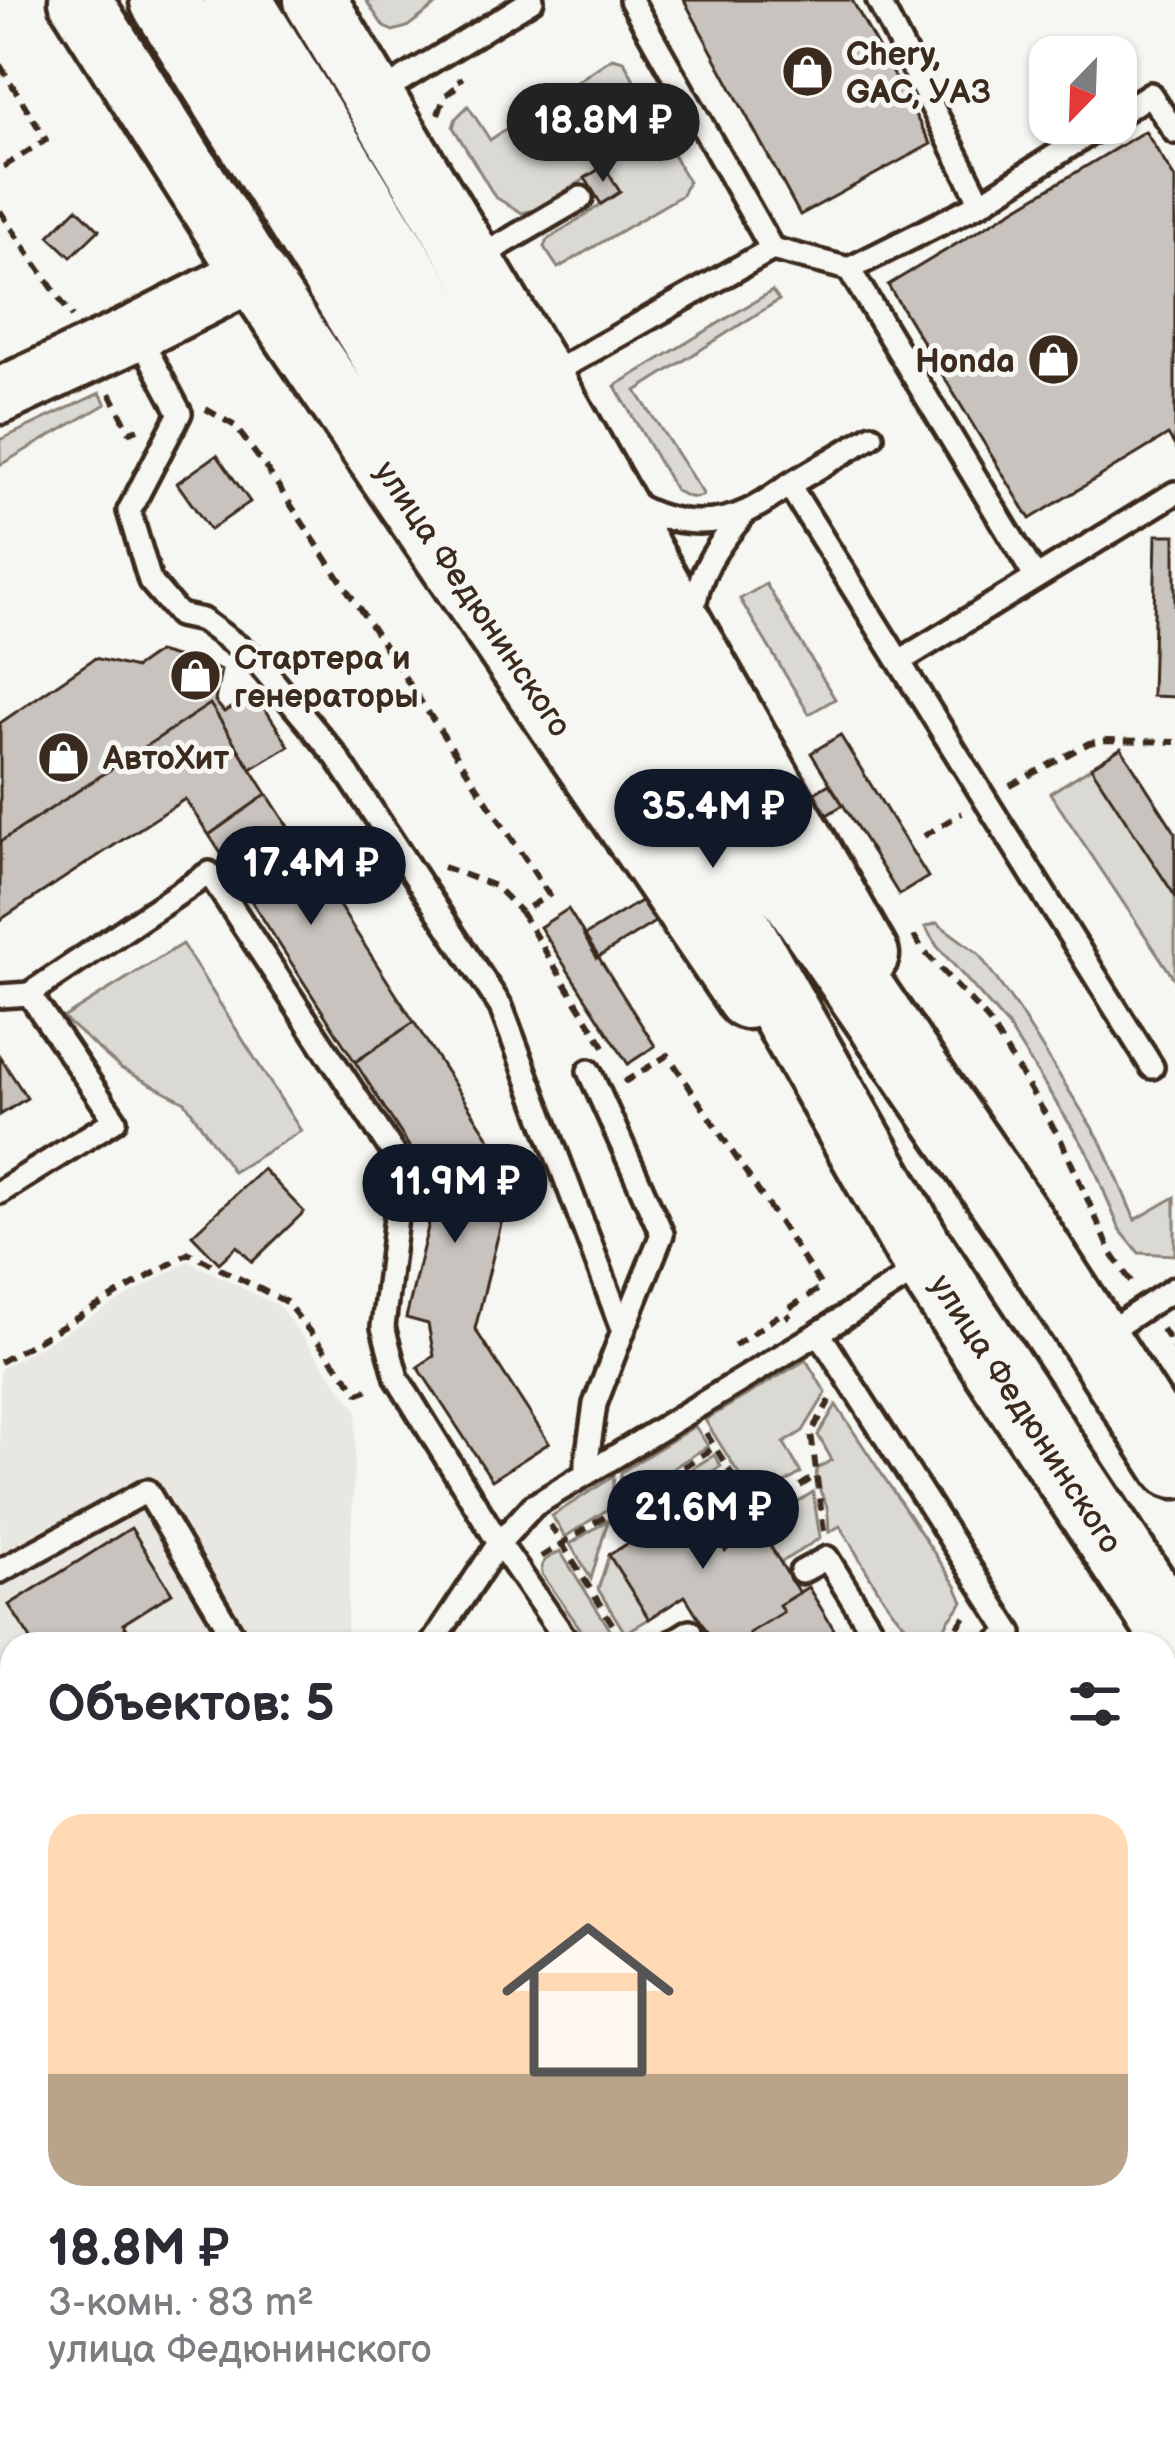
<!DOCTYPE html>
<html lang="ru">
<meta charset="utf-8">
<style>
body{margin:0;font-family:"Balsamiq Sans",sans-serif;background:#f2f2f3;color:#2b2b33;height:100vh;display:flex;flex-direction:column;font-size:45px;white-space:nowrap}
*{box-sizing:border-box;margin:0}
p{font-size:39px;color:#7c7c81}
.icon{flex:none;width:66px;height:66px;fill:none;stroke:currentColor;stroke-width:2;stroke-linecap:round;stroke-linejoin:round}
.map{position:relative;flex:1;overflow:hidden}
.sheet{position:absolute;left:0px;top:1632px;width:1176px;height:807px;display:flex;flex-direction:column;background:#fff;border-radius:36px 36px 0 0;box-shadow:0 3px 9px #0004}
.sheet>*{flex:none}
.needle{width:78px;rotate:203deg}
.buttons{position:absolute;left:1029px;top:36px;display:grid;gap:24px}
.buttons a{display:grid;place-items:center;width:108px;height:108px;border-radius:24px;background:#fff;box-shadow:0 3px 9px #0004;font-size:60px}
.price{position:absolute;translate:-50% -102px;padding:0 27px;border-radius:42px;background:#111827;color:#fff;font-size:39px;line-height:78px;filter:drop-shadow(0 3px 6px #0008)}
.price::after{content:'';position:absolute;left:50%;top:72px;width:36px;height:27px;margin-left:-18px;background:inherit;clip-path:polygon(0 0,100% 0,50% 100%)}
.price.on{background:#222;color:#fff}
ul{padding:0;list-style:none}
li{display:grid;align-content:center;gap:24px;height:636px;padding:0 48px}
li+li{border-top:3px solid #e1e1e2}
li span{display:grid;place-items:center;height:372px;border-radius:36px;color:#555}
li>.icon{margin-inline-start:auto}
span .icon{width:216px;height:216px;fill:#fffc;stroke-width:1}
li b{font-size:51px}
h2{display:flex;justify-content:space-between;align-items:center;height:144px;padding:0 48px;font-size:51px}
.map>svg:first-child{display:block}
.built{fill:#e8e7e2}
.green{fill:#dad9d3;stroke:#8a8278;stroke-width:3}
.building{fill:#c8c3be;stroke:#3b2a1e;stroke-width:3}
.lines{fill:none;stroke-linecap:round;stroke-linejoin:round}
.service-casing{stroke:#3b2a1e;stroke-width:30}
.tertiary-casing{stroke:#3b2a1e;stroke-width:63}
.secondary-casing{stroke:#3b2a1e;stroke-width:69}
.trunk-casing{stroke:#3b2a1e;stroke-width:75}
.path{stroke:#3b2a1e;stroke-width:6;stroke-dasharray:12 9;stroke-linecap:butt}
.service{stroke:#f6f6f2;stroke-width:21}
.tertiary{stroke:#f6f6f2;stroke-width:54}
.secondary{stroke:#f6f6f2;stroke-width:60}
.trunk{stroke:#f6f6f2;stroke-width:66}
.labels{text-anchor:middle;stroke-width:10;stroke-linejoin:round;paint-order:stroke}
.poi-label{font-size:33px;font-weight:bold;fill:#3b2a1e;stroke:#f6f6f2;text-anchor:start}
.street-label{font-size:33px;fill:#3b2a1e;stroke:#f6f6f2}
</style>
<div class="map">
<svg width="1175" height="2438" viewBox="0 0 1175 2438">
<rect width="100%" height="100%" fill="#f6f6f2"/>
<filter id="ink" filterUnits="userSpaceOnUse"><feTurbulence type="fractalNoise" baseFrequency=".00833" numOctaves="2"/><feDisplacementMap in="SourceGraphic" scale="24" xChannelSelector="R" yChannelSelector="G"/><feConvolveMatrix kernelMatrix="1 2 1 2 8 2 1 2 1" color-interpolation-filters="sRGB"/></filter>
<g filter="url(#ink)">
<path class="built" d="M189 1261 279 1306 357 1410 346 1644H12V2139H0V1369Z
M301 2427H887L894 2438H283Z"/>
<path class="green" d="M366 0H438L440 2 407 27 393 31 384 27Z
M612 58 624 61 688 182 682 195 558 268 544 247 547 240 620 192 605 167 534 210 522 213 495 197 453 127 456 118 468 106 490 140Z
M772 291 779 300 636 391 704 495C693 500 686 497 675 490L615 386Z
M100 393 106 404 0 465V440Z
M766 584 835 699 809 714 740 599Z
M1092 767 1175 896V980L1050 793Z
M937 923 978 953 1021 1014 1103 1145 1135 1220 1175 1197V1255L1139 1253 1120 1230 1088 1153 1007 1025 937 946 925 927Z
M182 944 301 1131 233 1172 185 1102 120 1068 63 1018Z
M806 1360 826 1393 803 1431 784 1443 801 1473 756 1501 705 1420Z
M836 1405 956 1586 963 1602 948 1621 938 1644C898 1640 861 1558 840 1526L829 1532C828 1523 829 1512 826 1504 821 1490 814 1485 817 1469L832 1460 818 1435Z
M695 1426 708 1446 619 1502 621 1472Z
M714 1455 721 1466 657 1506 659 1511 648 1518 638 1502Z
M614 1476 611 1507 565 1537 552 1516Z
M730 1481 746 1507 724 1521 708 1495Z
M813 1492 820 1538 780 1563 758 1527Z
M608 1520 591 1579 570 1544Z
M560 1551 616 1639 608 1644H591L542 1574C539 1560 550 1557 560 1551Z
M609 1555 649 1619 625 1633 598 1589Z
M1164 2044 1175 2061V2128L1164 2122Z"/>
<path class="building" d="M684 0H852L931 144 800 215Z
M1145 131 1175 179V446L1168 435 1030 519 888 285Z
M604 166 620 192 601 204 585 178Z
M77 208 99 230 71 257 49 236Z
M217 455 250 502 210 530 177 483Z
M1156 535H1175V697L1152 696Z
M158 652 221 670 215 701 224 712 242 702 264 707 289 746 251 769 210 704 0 842V723L95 658 135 668Z
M210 704 267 794 209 835 185 799 0 920V842Z
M840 735 928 877 899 895 811 753Z
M1121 748 1175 832V896L1091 767Z
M829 784 843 805 597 958 584 936Z
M267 794 414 1022 355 1062 209 835Z
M568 909 655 1046 628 1064 540 927Z
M414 1022 513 1175 475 1329 549 1443 492 1480 418 1367 434 1356 428 1324 406 1318 437 1190 355 1062Z
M0 1057 27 1098 0 1115Z
M263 1169 304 1212 252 1262 237 1246 219 1263 192 1235Z
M685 1488 725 1551 760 1529 799 1593 779 1605 783 1612 749 1633 752 1639 743 1644H715L685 1596 649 1619 609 1555 635 1539 629 1530 659 1511 656 1506Z
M131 1528 172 1593 123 1624 136 1644H34L9 1605Z
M808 1587 843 1644H743L752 1639 749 1633 783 1612 779 1605Z
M12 1806V1885L0 1865V1814Z
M1164 2195 1175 2212V2438H1147L1150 2427H1164V2373L1174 2334 1164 2319Z"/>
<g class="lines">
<defs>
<path id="service" d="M631 0 772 249
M375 96 532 0
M1116 116 1150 94 1175 132
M981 203 1106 123
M473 261 581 198
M849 269 1036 578
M137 332 180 413 129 511 150 581 179 615 202 620 254 658 336 756 501 1007 623 1331 595 1404 585 1474
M547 376 772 249 849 269 981 203 878 0
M872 436 789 485 1152 1067
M629 501C663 524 711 529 748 511 763 504 776 494 789 485
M693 617C696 574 718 544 745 513
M900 661 1175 493
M0 996 29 994 209 873 402 1166 383 1327 397 1378 499 1543 569 1644
M589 1071 662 1234 623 1331
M0 1192 115 1120 29 994
M922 1267 819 1333 1011 1633 995 1644
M1100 1337 1175 1288
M0 1571 147 1491 238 1644
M801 1572 827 1558 880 1644
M432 1644 499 1543 533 1506 819 1333
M669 1644 690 1631
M0 1931 12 1949
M0 2230 12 2238
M0 2418 12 2413
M813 2427 820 2438
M947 2427 955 2438
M684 2438 702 2427
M1091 2438 1111 2427"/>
<path id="tertiary" d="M0 396 137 332 253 273"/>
<path id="secondary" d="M80 0 253 273 747 998
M315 0 542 378 868 955"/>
<path id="trunk" d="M164 0 691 846 919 1249 1175 1636
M237 0 738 812 1015 1216 1175 1464"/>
</defs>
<use href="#service" class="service-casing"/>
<use href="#tertiary" class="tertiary-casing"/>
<use href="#secondary" class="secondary-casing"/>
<use href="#trunk" class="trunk-casing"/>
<path class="path" d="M0 65 46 140 0 169
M438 114 445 96 462 82 459 77
M0 211 72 317
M110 393 130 432 138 429
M206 409 235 426 269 472 549 895 521 912 605 1048
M1010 786 1089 743 1108 740 1175 742
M924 836 962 813
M443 867 495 886 521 912
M914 936 923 950 987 1019 1061 1140 1112 1254 1132 1283
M624 1079 626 1081 668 1055 822 1287 785 1311 790 1318
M1162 1329 1175 1349
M734 1346 785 1311
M0 1362 189 1253 286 1302 359 1393 372 1388
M706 1433 757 1514 817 1475
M550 1525 625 1644
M824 1531 811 1433 830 1400
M541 1557 715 1447
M946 1644 966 1615
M1164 1814 1175 1831
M1164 2035 1175 2051
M900 2427 907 2438
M260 2438 275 2427"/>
<use href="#service" class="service"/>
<use href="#tertiary" class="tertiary"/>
<use href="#secondary" class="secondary"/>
<use href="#trunk" class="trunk"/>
</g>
</g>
<defs>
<symbol id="shop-disc" viewBox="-11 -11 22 22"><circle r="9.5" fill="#3b2a1e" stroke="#f6f6f2"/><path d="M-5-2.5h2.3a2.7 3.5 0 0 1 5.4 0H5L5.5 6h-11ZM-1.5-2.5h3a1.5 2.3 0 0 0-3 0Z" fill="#fff"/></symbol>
</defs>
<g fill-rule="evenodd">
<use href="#shop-disc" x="778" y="42" width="59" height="59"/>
<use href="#shop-disc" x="1024" y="330" width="59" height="59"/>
<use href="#shop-disc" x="166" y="646" width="59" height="59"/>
<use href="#shop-disc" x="34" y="728" width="59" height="59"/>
</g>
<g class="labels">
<g class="poi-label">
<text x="846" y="65">Chery,<tspan x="846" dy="38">GAC, УАЗ</tspan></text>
<text x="1015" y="372" text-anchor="end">Honda</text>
<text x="234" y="669">Стартера и<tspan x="234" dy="38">генераторы</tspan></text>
<text x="103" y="769">АвтоХит</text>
</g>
<g class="street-label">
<text transform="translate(474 598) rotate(56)" y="12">улица Федюнинского</text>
<text transform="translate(1027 1413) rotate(57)" y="12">улица Федюнинского</text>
</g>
</g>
</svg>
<div class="buttons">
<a><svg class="needle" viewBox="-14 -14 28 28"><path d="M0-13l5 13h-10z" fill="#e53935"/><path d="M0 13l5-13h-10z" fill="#7c7c81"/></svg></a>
</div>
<b class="price on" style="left:603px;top:185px">18.8M ₽</b>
<b class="price" style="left:713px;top:871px">35.4M ₽</b>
<b class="price" style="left:311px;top:928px">17.4M ₽</b>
<b class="price" style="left:455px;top:1246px">11.9M ₽</b>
<b class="price" style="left:703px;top:1572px">21.6M ₽</b>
<section class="sheet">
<h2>Объектов: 5<svg class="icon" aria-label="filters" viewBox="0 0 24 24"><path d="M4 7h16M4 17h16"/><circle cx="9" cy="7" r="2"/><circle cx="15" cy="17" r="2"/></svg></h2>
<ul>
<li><span style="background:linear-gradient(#ffd9b3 70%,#b9a48a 0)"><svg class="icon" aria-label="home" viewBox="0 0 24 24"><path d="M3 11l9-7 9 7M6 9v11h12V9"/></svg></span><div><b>18.8M ₽</b><p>3-комн. · 83 m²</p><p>улица Федюнинского</p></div></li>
</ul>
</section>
</div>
